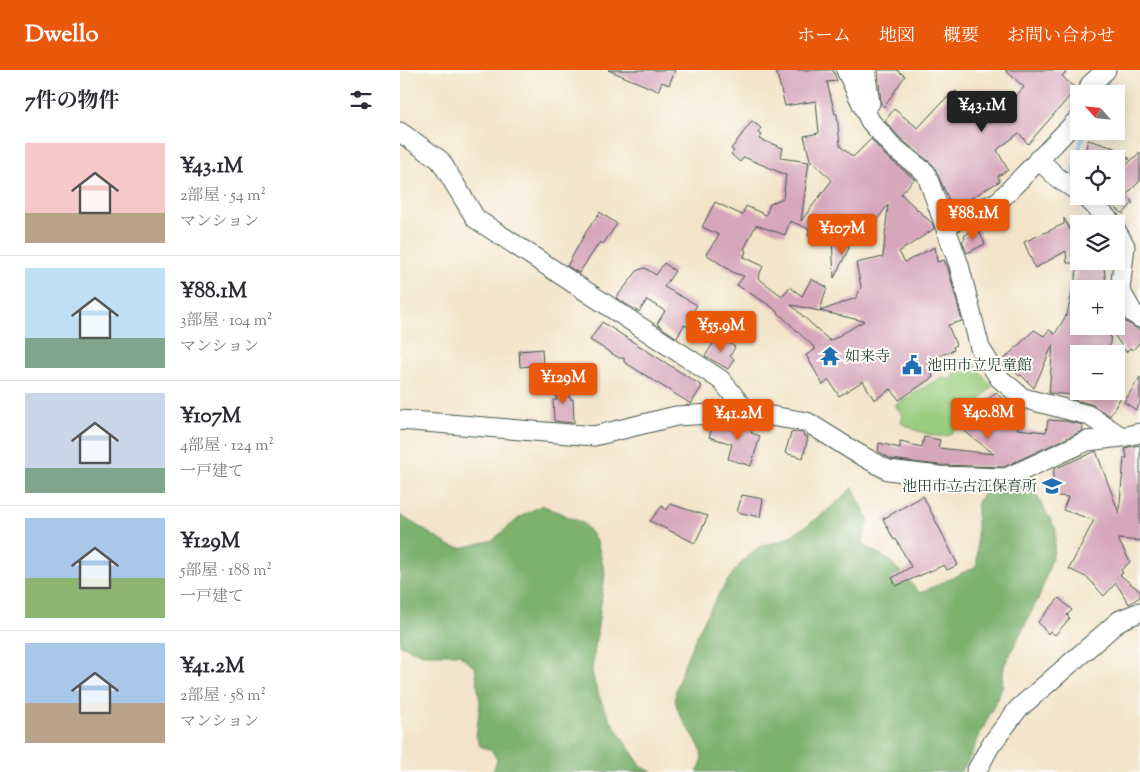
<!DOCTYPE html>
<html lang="ja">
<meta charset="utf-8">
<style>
body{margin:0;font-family:"Sorts Mill Goudy","Noto Serif JP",serif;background:#f2f2f3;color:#2b2b33;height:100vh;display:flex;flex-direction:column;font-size:19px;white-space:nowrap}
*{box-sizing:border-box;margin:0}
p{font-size:16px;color:#7c7c81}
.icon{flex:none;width:28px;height:28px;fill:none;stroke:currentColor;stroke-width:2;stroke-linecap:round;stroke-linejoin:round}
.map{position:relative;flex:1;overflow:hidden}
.side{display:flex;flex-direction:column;background:#fff;width:400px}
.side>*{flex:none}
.needle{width:32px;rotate:297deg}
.controls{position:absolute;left:670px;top:15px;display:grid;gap:10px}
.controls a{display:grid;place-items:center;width:55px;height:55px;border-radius:0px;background:#fff;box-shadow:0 2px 12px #0003;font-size:25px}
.price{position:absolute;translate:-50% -42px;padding:0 11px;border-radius:5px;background:#ea580c;color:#fff;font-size:16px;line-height:32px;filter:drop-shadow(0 1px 2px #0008)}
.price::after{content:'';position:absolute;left:50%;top:30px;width:15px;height:11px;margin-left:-8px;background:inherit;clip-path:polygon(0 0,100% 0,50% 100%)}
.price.active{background:#222;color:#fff}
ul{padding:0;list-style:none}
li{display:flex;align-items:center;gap:15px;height:125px;padding:0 25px}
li+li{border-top:1px solid #e1e1e2}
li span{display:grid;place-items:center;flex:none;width:140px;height:100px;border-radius:0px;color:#555}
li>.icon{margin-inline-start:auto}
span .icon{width:60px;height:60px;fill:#fffc;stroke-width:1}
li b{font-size:21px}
h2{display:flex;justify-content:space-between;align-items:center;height:60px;padding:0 25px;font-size:21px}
header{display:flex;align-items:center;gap:30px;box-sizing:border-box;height:70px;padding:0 25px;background:#ea580c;color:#fff}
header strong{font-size:24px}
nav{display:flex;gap:28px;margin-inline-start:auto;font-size:18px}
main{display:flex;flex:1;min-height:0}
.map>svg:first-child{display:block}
.green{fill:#9ace7f;stroke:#5c865a}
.forest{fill:#7bb16e;stroke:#4d7751}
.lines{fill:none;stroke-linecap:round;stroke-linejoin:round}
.stream{stroke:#65b0dd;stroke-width:4.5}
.building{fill:#d6a6bb;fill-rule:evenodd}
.minor-casing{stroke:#3f564a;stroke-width:21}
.minor{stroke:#fff;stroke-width:19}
.labels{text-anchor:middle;stroke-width:4;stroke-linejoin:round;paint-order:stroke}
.poi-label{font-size:15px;fill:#1f3d34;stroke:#fdfcf7;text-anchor:start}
</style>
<header>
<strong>Dwello</strong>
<nav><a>ホーム</a><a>地図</a><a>概要</a><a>お問い合わせ</a></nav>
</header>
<main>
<section class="side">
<h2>7件の物件<svg class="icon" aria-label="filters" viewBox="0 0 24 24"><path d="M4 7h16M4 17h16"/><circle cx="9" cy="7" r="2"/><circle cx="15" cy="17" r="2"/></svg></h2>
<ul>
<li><span style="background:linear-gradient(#f6c9c9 70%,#b9a48a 0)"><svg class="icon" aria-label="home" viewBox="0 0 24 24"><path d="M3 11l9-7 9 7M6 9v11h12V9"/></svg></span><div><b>¥43.1M</b><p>2部屋 · 54 m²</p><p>マンション</p></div></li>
<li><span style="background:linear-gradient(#bfe0f5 70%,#7fa58c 0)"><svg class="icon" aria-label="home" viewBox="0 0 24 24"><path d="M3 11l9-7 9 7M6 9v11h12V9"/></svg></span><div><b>¥88.1M</b><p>3部屋 · 104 m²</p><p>マンション</p></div></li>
<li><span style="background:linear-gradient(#c9d6e8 75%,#7fa58c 0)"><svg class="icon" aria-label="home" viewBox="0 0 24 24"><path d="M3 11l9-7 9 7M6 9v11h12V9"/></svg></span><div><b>¥107M</b><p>4部屋 · 124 m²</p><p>一戸建て</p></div></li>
<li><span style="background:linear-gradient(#a9c7e8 60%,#8fb573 0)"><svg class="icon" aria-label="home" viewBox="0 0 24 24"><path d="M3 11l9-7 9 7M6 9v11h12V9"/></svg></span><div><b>¥129M</b><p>5部屋 · 188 m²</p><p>一戸建て</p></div></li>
<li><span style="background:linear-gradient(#a9c7e8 60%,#b9a48a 0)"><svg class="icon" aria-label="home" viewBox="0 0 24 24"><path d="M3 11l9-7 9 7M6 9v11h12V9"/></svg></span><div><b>¥41.2M</b><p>2部屋 · 58 m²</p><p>マンション</p></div></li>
</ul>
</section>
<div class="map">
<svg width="740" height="702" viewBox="0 0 740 702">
<rect width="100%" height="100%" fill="#fdfcf7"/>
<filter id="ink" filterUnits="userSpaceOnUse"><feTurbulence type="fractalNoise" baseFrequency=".02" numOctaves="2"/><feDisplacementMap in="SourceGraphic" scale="10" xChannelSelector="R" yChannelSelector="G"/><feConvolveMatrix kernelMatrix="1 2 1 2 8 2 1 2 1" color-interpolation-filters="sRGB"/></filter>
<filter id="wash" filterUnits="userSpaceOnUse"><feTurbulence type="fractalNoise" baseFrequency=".0096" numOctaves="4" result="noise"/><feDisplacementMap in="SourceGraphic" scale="20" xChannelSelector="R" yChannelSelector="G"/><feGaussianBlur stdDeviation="1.12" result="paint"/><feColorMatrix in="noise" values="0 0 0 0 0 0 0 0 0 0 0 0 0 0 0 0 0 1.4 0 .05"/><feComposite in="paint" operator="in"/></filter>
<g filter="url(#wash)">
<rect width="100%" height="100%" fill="#f3e4c9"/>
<path class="green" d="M572 292 592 316 550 365C534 369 515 360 501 353L503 346 495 335 542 307 551 310 558 298Z"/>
<path class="forest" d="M606 408 634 421 656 459 654 481 640 525 604 596 602 618 567 693 560 702H297C317 674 268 651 276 620 286 581 325 499 359 477 366 473 373 474 380 471 408 457 432 439 452 417L469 450 462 474 489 490 520 523 577 496V432L590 415Z
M142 435 183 453 197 471 205 504 192 600C197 635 218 661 237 690L244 698 252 702H93L97 690 92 681 80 676 76 666 80 633 75 598 59 584H23L0 575V445L50 476 61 478 93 470 120 447Z"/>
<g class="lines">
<path class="stream" d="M695 24 707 12
M672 111 684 61"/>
</g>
<g id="blocks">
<path class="building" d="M208 0H275L269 15 262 12 258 21Z
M376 0H433L437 11 427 12 435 44H437L440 76 453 87 471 69 486 86 516 110 514 109 501 124 532 153 534 159 499 182 505 192 535 177 537 192 544 190 548 198 562 251 548 255 556 275 553 277 554 280 527 291 533 307 499 330 491 319 474 330 463 311 439 326 429 310 423 315 406 285 416 279 372 237 337 215 344 206 334 203 306 184 319 165 302 157 315 132 342 145 346 136 366 145 370 134 383 128 386 105 344 87 340 92 331 84 334 81 331 79 352 51 361 58 358 62 362 65 359 69 383 78 380 88 409 92 401 151 432 110 410 90 404 66 419 63 416 31 385 36ZM488 135 483 187 456 193 461 217 456 228 420 241 427 217 411 209 402 226 390 217 382 226 358 208 363 196 344 187 346 181 344 179 356 155 385 165 390 151 409 159 408 166 432 168 434 208 449 178 448 160 467 163ZM391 235 397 236 464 251 430 271Z
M478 0H497L505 6 484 37 481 34Z
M605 0H668L662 6 676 19 628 74 619 63 597 80 608 100 598 106 600 111 571 128 573 131 563 135 559 130 551 134 533 95 501 69 485 51 494 39 518 58 542 32 556 21 585 57 617 30 614 28 624 17Z
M688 70 715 78 730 89H683Z
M740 82V111L726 125 733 133 723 144 702 126H716V105Z
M200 142 217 154 203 174 200 172 179 203 167 196 186 162Z
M664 148 679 178V193H667L666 181 635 198 624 172 664 154Z
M577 157 585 174 567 183 562 171 565 169 564 166Z
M679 191H703L707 219H679V256H716V240L726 252 740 260V272L733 280 730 278 726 282 711 260 709 284H679V321H715L722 325 710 346 691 334 671 329 673 325 649 323 653 274 634 318 621 305 619 306 604 289 634 260 644 266 649 260 655 264 667 244Z
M264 193 275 201 264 217 297 235 291 245 295 247 290 257 284 255 277 268 257 254 265 241 247 230 239 242 216 228 238 200 245 198 256 205Z
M202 252 302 316 291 334 224 292V288H219L190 270Z
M318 266 335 277 330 286 334 289 328 299 305 286Z
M142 279 143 295 120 297 119 281Z
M740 307V334L736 340 724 332Z
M165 312 170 329H173L174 353 154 351 153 330H157L154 315Z
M596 322 610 338 623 344 617 359 646 362 648 350 665 351 683 355 682 361 604 397 539 395 491 389 478 381 479 373 500 378V372L522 377 524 367 540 370 538 378 594 384 563 360 581 336Z
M346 353 354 355 351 363 360 366 351 396 328 389 332 374 309 367 313 355 327 354 336 358 338 354Z
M396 362 403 363 404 366 408 367 403 388 385 383 391 363Z
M740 375V471L718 469 730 492 721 500 723 503 720 505 740 521V527L729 534 716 513 704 526 688 508 669 499 694 450 663 440 668 427 651 425 654 399 696 381 719 443 724 388H727L725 378Z
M342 425 363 429 360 447 337 442Z
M523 426 558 495 547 500 544 495 496 516 492 508 511 497 496 469 494 470 483 449Z
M270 434 308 446 295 473 250 451 262 436 267 440Z
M659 528 672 540 667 545 670 548 655 565 650 561 648 564 638 552Z"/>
</g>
</g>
<g filter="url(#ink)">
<use href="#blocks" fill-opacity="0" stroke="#3f564a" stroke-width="1"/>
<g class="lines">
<defs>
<path id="minor" d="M446 0 470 51 493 77 526 103 559 195 580 278 599 308 623 328 688 345 722 367 740 363
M465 0 470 33
M688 24 690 15 706 0
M0 62 40 90 76 149 321 310 347 342
M638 89 658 108 679 122
M685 126 713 154
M545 156 599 131 679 48
M716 160 725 176 720 220 733 243 740 248
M0 350 194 366 276 346 347 342 407 352 455 382 488 400 538 406 606 408 687 371 722 367
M576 702 590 676 618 639 720 550 740 542"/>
</defs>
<use href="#minor" class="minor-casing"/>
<use href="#minor" class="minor"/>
</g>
</g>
<defs>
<symbol id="temple-bare" viewBox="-9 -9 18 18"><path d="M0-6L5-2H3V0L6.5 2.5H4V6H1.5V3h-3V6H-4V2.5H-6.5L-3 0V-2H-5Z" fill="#1f6fb2" stroke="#fdfcf7" stroke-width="2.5" paint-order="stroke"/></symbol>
<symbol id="civic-bare" viewBox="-9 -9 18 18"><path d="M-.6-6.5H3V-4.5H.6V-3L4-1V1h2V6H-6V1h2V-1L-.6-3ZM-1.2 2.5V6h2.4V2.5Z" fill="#1f6fb2" stroke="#fdfcf7" stroke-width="2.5" paint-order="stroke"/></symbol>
<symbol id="school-bare" viewBox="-9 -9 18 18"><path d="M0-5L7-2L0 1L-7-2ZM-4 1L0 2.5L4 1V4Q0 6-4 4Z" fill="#1f6fb2" stroke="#fdfcf7" stroke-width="2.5" paint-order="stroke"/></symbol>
</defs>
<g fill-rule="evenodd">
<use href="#temple-bare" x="416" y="272" width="28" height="28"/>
<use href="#civic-bare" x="498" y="281" width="28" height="28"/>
<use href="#school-bare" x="638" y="402" width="28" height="28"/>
</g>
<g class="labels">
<g class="poi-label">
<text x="445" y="291">如来寺</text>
<text x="527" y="300">池田市立児童館</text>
<text x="637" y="421" text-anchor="end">池田市立古江保育所</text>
</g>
</g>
</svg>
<div class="controls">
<a><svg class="needle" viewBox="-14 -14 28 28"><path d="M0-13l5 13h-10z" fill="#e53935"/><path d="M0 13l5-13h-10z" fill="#7c7c81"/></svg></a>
<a><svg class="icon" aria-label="locate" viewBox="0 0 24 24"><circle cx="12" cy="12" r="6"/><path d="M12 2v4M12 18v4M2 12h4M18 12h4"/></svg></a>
<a><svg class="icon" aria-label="layers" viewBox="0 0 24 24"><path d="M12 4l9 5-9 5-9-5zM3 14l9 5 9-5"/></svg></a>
<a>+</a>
<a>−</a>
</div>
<b class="price active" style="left:582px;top:63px">¥43.1M</b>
<b class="price" style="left:573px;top:171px">¥88.1M</b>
<b class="price" style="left:442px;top:186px">¥107M</b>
<b class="price" style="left:321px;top:283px">¥55.9M</b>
<b class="price" style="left:163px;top:335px">¥129M</b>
<b class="price" style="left:588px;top:370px">¥40.8M</b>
<b class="price" style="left:338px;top:371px">¥41.2M</b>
</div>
</main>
